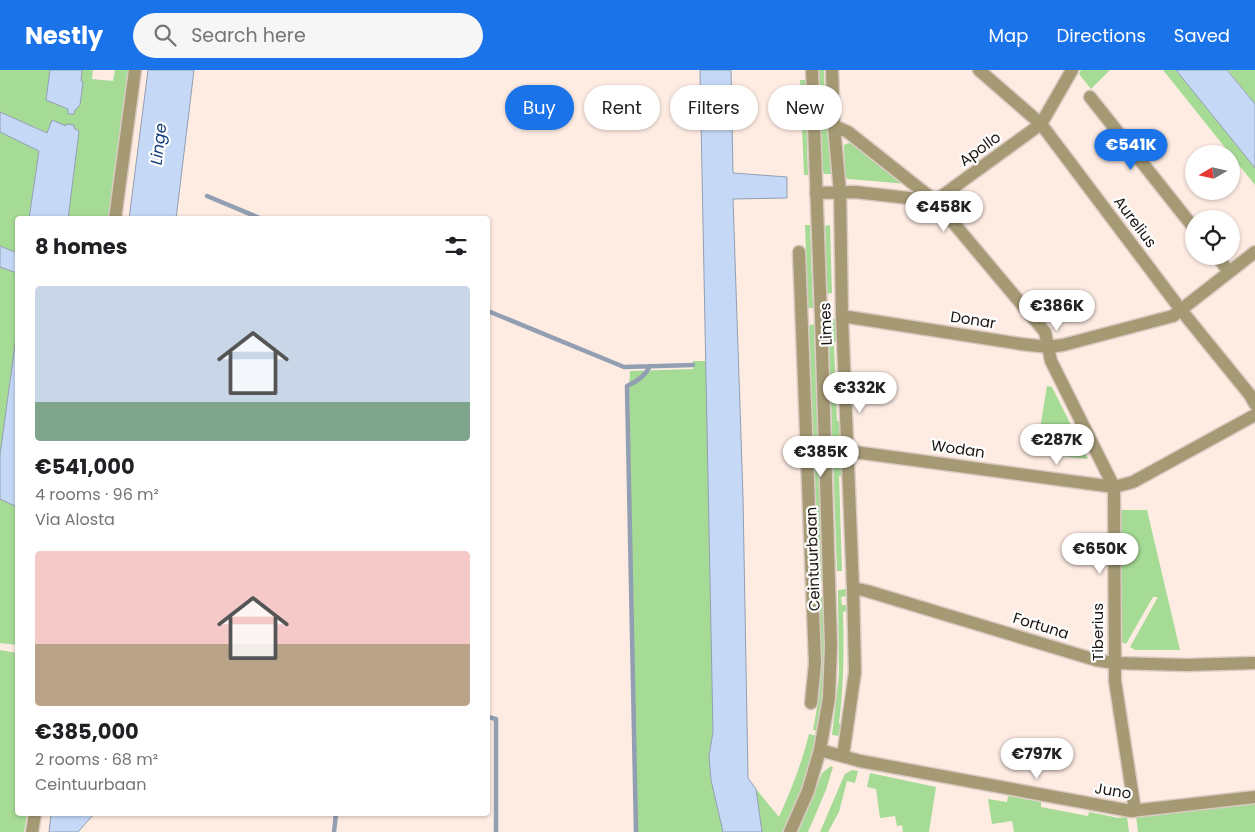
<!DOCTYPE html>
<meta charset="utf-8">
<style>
body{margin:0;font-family:Poppins,sans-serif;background:#f6f6f6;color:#202124;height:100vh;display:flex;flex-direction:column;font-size:19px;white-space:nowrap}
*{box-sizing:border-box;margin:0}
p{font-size:16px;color:#757577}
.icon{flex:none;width:28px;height:28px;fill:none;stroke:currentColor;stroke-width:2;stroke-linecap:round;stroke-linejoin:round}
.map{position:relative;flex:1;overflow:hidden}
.sheet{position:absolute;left:15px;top:146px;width:475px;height:600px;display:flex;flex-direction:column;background:#fff;border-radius:5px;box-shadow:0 1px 4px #0004}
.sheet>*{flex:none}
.banner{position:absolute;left:505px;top:15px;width:475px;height:45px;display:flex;gap:10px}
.needle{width:32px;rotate:261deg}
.tools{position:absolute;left:1185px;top:75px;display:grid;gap:10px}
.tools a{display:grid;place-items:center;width:55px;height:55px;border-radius:50%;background:#fff;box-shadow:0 1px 4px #0004;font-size:25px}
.price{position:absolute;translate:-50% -42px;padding:0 11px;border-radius:18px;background:#fff;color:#222;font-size:16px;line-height:32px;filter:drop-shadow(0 1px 2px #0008)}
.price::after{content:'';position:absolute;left:50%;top:30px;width:15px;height:11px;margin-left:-8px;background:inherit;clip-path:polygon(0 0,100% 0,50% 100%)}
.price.current{background:#1a73e8;color:#fff}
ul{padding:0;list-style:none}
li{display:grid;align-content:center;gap:10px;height:265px;padding:0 20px}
li span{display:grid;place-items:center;height:155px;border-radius:5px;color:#555}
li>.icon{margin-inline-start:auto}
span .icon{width:90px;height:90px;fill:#fffc;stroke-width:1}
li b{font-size:21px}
h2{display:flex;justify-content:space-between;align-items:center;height:60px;padding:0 20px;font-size:21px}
.pill{padding:0 18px;border-radius:22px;background:#fff;box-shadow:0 1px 4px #0004;font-size:18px;line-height:45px}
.pill.current{background:#1a73e8;color:#fff}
header{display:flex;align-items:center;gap:30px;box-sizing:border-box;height:70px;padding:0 25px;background:#1a73e8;color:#fff}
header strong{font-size:24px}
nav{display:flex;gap:28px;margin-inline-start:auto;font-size:18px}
.search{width:350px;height:45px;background:#f6f6f6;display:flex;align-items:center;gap:12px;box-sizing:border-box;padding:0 18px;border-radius:28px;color:#757577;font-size:19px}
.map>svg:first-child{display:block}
.green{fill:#a6db96}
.water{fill:#c5d9f7;stroke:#929eb2}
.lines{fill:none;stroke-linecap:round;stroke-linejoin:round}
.stream{stroke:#929eb2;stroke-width:4.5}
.minor-casing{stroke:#dacac2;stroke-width:15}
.tertiary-casing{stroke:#dacac2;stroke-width:15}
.minor{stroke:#a69a75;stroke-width:12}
.tertiary{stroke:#a69a75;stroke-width:12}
.labels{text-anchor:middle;stroke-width:4.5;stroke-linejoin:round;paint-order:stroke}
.street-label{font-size:15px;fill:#1b1512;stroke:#fdfdfd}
.water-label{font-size:16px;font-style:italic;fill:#0f3b7a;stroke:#fdfdfd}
</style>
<header>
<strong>Nestly</strong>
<div class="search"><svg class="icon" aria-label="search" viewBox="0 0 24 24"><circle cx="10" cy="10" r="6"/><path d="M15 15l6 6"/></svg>Search here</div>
<nav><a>Map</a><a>Directions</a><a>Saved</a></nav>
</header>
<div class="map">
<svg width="1255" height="762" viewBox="0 0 1255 762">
<rect width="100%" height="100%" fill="#feece3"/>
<path class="green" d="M0 0H50L46 30 68 39 74 44 82 0H93L92 9 113 11 115 0H128L108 149H68L79 61 73 58 74 55 67 54 66 57 48 63 0 42Z
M819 0H824L825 36H829L831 104H824L822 100Z
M1081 0H1110L1091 19 1079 4Z
M1163 0H1176L1255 98V115Z
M1228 0H1255V34Z
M800 10H805L808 105H804Z
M0 62 39 80 29 149H18L17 183 0 176Z
M853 72 907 114 848 109 845 107 844 75 849 73Z
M805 155H810L813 238H807L803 184 806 183Z
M830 155 832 223 827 224 825 156Z
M0 197 18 203 17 260 0 385Z
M828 249H836L837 272H834L837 351H840L842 406H839L842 501H837Z
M814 254 823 510H816L807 256Z
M693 291H707L713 662 709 686 711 710 723 762H636L629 321 630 301 693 299Z
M1047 316 1052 317 1088 389 1036 383Z
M0 429 17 437V575L0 573Z
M1120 440H1147L1180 580H1135L1130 577 1158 527H1153L1126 574 1119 571Z
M846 519 847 526 841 527 842 535H847V541L843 542C844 579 844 616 839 653L842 654 840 666 832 665 839 605 838 520Z
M824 526 825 603 821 639 817 661 813 660 818 632 817 528Z
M0 580 17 583 18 744H27L24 762H0Z
M809 664 817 666 804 713 783 762H762L756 719 779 747C791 720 802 693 809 664Z
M831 696 833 697 826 720 808 762H798L822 703Z
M852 700 858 701 855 713 847 711 839 742 828 762H820L843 708 845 704Z
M870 703 936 717 929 762H903L902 755 897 756 895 746 880 748 876 719 867 717Z
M1008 726 1041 732V737L1088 746 1089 742 1119 748 1127 747 1129 762H1014L1012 751 992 754 988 729 1007 732Z
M1255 733V762H1138L1136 746Z"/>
<path class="water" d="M50 0H82L81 11 83 12 80 35 75 40 74 44H68V39L46 30Z
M148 0H194L176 149H129Z
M700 0H731L733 103 787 107V128L733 129 743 427 748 708 756 719 762 762H723L711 710 709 686 713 662Z
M1176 0H1227L1255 34V98Z
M0 42 47 63 52 50 66 56V54L74 55V58L79 61 68 149H29L39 81 0 62Z
M0 176 17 183V203L0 197Z
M17 260 18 437H17L0 429V385Z
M51 744H94L78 762H49Z"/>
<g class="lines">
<path class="stream" d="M207 126 262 149
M488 241 624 297 693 295
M488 647 496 649V762
M334 762 336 744
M636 762 627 316C636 312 646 305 650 296"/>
<defs>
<path id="minor" d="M832 0 834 56 840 122 842 246 853 518 855 602 843 686
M979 0 1041 54 1181 240 1250 325 1255 334
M1090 27 1194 158
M834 56 848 62 935 131 1045 262 1051 291 1114 417 1115 611 1135 741
M816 123 855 122 935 131 1041 54 1072 0
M799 182 815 593 811 633
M1217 186 1229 202
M842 246 1021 274 1048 277 1063 275 1173 246 1255 182
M847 381 1114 417 1133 412 1255 345
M853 518 867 521 1096 590 1114 593 1186 595 1255 593
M820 680 860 691 1131 741 1255 727"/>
<path id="tertiary" d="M115 149 135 0
M32 762 35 744
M790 762 808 721 820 680 829 628 831 576 821 247 812 0"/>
</defs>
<use href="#minor" class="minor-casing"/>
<use href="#tertiary" class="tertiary-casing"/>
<use href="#minor" class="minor"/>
<use href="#tertiary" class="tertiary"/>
</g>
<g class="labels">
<g class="street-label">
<text transform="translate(980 79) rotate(-36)" y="5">Apollo</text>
<text transform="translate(1135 152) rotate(53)" y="5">Aurelius</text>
<text transform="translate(973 250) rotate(9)" y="5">Donar</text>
<text transform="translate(826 254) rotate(-92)" y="5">Limes</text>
<text transform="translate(958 379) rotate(8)" y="5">Wodan</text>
<text transform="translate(813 489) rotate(-92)" y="5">Ceintuurbaan</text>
<text transform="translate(1041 556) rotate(17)" y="5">Fortuna</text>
<text transform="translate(1098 562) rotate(-90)" y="5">Tiberius</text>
<text transform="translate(1113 721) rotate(9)" y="5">Juno</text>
</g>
<g class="water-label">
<text transform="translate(158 74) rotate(-83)" y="6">Linge</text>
</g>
</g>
</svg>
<div class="tools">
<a><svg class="needle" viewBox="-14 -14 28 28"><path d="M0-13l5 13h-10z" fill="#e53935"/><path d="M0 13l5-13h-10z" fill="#757577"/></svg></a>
<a><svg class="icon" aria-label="locate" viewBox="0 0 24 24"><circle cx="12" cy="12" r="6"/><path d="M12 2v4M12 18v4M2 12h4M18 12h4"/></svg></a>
</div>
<b class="price current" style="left:1131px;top:101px">€541K</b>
<b class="price" style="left:944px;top:163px">€458K</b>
<b class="price" style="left:1057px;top:262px">€386K</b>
<b class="price" style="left:860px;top:344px">€332K</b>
<b class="price" style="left:1057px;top:396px">€287K</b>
<b class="price" style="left:821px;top:408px">€385K</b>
<b class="price" style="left:1100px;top:505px">€650K</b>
<b class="price" style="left:1037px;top:710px">€797K</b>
<div class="banner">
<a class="pill current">Buy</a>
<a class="pill">Rent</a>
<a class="pill">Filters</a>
<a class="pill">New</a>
</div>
<section class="sheet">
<h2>8 homes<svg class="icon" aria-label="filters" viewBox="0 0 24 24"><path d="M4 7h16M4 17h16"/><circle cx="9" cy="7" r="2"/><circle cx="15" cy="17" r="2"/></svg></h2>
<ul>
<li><span style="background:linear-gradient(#c9d6e8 75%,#7fa58c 0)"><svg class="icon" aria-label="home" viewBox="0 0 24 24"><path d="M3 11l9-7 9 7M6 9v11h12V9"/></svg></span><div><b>€541,000</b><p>4 rooms · 96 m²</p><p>Via Alosta</p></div></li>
<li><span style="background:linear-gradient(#f6c9c9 60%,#b9a48a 0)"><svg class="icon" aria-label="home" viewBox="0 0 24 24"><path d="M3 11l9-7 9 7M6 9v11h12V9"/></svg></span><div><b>€385,000</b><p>2 rooms · 68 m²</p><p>Ceintuurbaan</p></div></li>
</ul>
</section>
</div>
